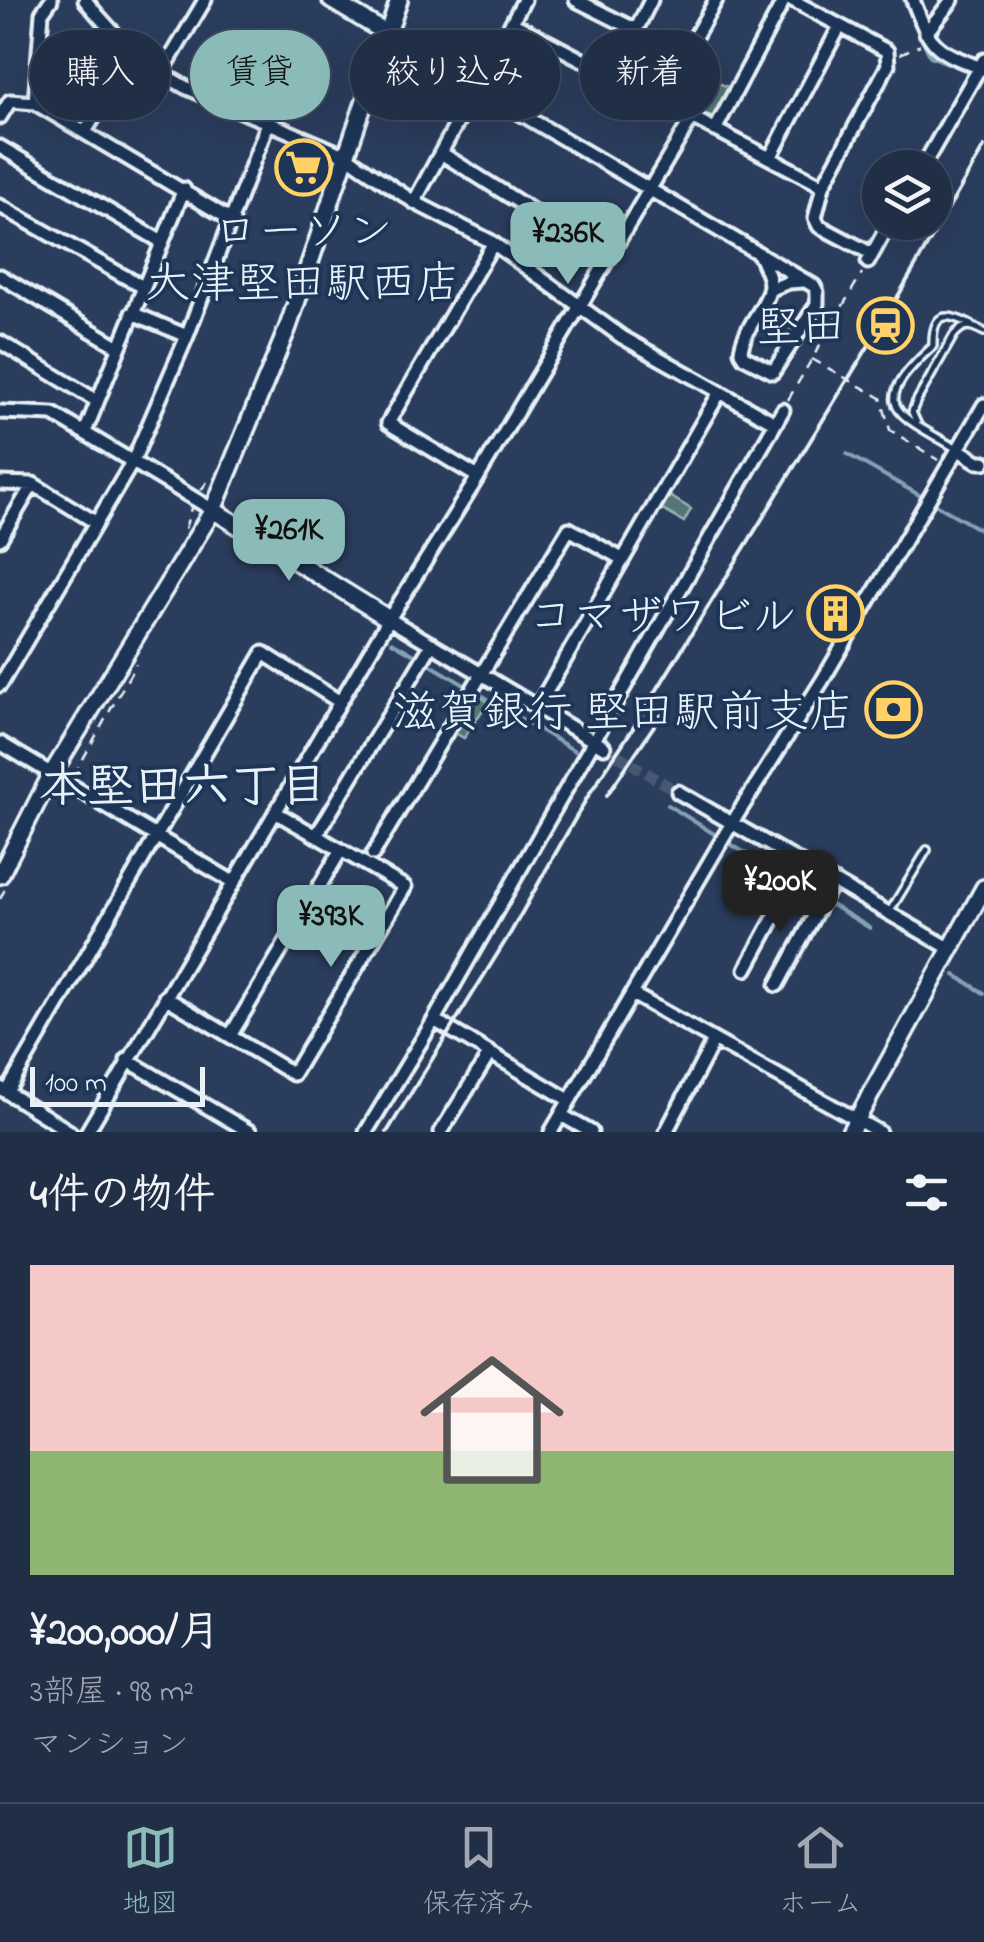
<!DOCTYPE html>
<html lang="ja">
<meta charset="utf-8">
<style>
body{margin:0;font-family:"Indie Flower","Klee One",sans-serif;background:#28364d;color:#f1f3f6;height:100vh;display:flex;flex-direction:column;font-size:38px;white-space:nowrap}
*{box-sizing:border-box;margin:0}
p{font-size:32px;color:#a2a8b3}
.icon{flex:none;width:55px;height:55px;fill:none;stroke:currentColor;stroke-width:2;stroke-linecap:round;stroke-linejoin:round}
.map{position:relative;height:1132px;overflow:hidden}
.sheet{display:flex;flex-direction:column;background:#202e46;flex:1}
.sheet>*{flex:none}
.guide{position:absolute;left:30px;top:30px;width:925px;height:90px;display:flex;gap:20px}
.fabs{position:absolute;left:862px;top:150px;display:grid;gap:20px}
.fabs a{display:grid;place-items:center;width:90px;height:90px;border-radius:50%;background:#202e46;box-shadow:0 10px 40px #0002,0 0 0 2px #3d4a5f;font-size:50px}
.scale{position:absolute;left:30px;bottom:25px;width:175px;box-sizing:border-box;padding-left:10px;border:5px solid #e8f1f8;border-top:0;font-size:28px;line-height:35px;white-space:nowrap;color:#e8f1f8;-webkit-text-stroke:8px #1d3557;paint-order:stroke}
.price{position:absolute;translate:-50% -85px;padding:0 22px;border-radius:20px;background:#8bbbb9;color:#111;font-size:32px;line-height:65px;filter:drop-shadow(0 2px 5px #0008)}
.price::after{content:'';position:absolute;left:50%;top:60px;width:30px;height:22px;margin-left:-15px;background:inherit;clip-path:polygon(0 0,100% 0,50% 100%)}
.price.on{background:#222;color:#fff}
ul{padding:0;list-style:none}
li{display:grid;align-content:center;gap:20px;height:530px;padding:0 30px}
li+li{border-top:2px solid #3d4a5f}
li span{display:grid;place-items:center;height:310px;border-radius:0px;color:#555}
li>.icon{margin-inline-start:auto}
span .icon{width:180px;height:180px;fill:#fffc;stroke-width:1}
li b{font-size:42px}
h2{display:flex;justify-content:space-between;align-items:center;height:120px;padding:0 30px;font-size:42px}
.chip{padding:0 35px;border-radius:45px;background:#202e46;box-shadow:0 10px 40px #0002,0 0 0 2px #3d4a5f;font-size:35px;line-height:90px}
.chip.on{background:#8bbbb9;color:#111}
.menu{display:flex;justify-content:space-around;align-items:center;height:140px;border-top:2px solid #3d4a5f;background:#202e46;font-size:28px;color:#a2a8b3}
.menu a{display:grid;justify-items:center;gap:5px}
.menu .on{color:#8bbbb9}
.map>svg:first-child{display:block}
.green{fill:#527475;stroke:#9db2b6;stroke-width:2.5}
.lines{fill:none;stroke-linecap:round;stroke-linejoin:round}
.stream{stroke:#84a2b4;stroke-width:4}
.street-tunnel{stroke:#475874;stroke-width:11;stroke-dasharray:11 5.5;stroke-linecap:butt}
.lane-casing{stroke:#e8f1f8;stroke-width:12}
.street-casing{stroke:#e8f1f8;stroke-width:19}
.secondary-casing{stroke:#e8f1f8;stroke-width:22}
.path{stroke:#e8f1f8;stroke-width:2.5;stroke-dasharray:10 8;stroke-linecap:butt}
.lane{stroke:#1d3557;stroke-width:5}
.street{stroke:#1d3557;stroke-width:11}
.secondary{stroke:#1d3557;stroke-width:15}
.rail{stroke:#e8f1f8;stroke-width:4}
.labels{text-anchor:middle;stroke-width:8;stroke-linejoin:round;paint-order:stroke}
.poi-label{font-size:45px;fill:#e8f1f8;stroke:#1d3557;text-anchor:end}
.neighbourhood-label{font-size:48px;font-weight:bold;fill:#e8f1f8;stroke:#1d3557}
</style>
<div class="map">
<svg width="984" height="1132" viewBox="0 0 984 1132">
<rect width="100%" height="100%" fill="#2b3d5d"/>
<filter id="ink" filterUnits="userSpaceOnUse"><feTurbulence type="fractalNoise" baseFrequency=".01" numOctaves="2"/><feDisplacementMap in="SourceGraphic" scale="20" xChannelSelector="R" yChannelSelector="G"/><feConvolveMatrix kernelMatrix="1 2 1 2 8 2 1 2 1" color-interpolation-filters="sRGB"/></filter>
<g filter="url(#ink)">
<path class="green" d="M688 70 728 87 712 117 674 97Z
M668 495 691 509 684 522 661 509Z
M477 694 488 702 464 738 453 732Z"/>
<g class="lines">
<path class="stream" d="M904 0 930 56 984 78
M847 454 984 532
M392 642 418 657
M426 662 575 751
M668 805 719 837
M727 842 870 928
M955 975 984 993"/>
<path class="street-tunnel" d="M604 747 678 792"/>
<defs>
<path id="lane" d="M917 423 912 412 916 402 954 335C965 323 971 325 984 332
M957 449C895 412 866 407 933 346 932 313 945 311 971 325
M890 911 927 850"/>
<path id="street" d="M85 0C116 38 142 63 185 87L346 156 414 202 490 241 622 337 775 423
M576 0 636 30 651 0
M792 0 887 51 888 65 823 186 815 218 819 226 872 254
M913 0C932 50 934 49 983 69
M512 23 823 186
M926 33 952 0
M161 74 205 0
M627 83 634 62 636 30
M477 88 814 286 817 292V304L773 372 744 357 741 352C743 327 769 305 770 285 770 275 763 263 759 254
M659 100 716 0
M35 103 42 13 51 0
M0 117 10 101 35 103 233 221
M715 130 784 0
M85 132 133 53
M0 147 162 242
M441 153 609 259
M770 158 840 26
M922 168 984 60
M414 202 524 0
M0 206 143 287
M868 262 890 222
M0 276 119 347
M769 290 789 282 803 281
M132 313 187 336
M0 342 97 401
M0 412 53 414 213 510
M85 432 184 189
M959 450 978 462H984
M478 477 388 423 493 244
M0 483 33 484 95 522
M0 539 33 484
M389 619 604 747
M0 685 133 461 187 336 268 123
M538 706 720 392
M0 743 233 882
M678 792 951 949
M316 836 432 644
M373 854 569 529 622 559
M746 969 803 864
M777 985 833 881
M632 994 714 1040
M165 997 293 1074 405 887 275 812
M434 1020 569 1100
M230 1036 341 850
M127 1060 250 1132
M0 1088 70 1132
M7 1092 263 653 340 702
M561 1115 591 1132
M87 1132 389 619 478 477 692 118
M366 1132 434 1020 783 410
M441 1132 490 1053
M551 1132 732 823 822 681 984 405
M666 1132 714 1040 879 1132"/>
<path id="secondary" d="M331 0 477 88
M213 510 389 619
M0 875 51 775 213 510 288 327 399 0
M850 1132 984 888"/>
</defs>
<use href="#lane" class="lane-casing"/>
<use href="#street" class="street-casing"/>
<use href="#secondary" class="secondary-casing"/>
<path class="path" d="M900 54 920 45
M390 66 406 60
M812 359 881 398 890 430 938 460
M788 400 862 273
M201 490 211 477
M185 529 191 508
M74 775 136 664
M0 899 6 887"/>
<use href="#lane" class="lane"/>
<use href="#street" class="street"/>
<use href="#secondary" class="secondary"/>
<path class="rail" d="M607 795 662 714
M387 1132 511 932 588 796 639 719 882 324 984 147"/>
</g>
</g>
<defs>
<symbol id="supermarket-ring" viewBox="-11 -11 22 22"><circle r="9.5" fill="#1d3557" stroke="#ffd166" stroke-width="1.5"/><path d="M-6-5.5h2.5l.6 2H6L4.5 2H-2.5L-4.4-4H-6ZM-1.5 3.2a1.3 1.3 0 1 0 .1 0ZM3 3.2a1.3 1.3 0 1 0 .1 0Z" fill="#ffd166"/></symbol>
<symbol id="station-ring" viewBox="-11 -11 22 22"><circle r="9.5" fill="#1d3557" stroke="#ffd166" stroke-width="1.5"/><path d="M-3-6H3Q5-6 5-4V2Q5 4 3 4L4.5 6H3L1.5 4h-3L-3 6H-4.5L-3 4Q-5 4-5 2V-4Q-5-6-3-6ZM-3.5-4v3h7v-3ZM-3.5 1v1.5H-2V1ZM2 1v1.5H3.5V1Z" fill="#ffd166"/></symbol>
<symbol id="building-ring" viewBox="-11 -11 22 22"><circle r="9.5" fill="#1d3557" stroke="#ffd166" stroke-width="1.5"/><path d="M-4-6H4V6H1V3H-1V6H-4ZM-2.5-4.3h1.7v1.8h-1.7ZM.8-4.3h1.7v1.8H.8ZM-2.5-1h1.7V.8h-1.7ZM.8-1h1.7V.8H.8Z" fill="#ffd166"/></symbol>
<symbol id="bank-ring" viewBox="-11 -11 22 22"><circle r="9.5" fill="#1d3557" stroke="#ffd166" stroke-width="1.5"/><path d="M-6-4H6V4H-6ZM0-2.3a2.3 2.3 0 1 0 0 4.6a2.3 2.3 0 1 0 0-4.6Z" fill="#ffd166"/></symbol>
</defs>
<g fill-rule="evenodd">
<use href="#supermarket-ring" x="272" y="136" width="63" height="63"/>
<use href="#station-ring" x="854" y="294" width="63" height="63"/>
<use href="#building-ring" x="804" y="582" width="63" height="63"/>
<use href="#bank-ring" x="862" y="678" width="63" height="63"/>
</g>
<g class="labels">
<g class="poi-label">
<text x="303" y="245" text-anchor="middle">ローソン<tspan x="303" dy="52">大津堅田駅西店</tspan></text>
<text x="846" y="341">堅田</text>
<text x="797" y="630">コマザワビル</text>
<text x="854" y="726">滋賀銀行 堅田駅前支店</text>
</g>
<g class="neighbourhood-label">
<text x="183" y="801">本堅田六丁目</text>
</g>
</g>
</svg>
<div class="fabs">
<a><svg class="icon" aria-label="layers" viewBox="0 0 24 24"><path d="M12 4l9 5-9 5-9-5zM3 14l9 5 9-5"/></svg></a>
</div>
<div class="scale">100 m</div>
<b class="price" style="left:568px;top:287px">¥236K</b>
<b class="price" style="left:289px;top:584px">¥261K</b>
<b class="price on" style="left:780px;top:935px">¥200K</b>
<b class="price" style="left:331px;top:970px">¥393K</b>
<div class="guide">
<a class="chip">購入</a>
<a class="chip on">賃貸</a>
<a class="chip">絞り込み</a>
<a class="chip">新着</a>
</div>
</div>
<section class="sheet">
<h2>4件の物件<svg class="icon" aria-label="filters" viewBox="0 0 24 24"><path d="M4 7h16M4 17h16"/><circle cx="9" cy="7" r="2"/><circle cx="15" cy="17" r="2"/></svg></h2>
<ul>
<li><span style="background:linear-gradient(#f6c9c9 60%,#8fb573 0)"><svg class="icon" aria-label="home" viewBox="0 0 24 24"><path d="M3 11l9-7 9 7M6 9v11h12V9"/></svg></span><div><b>¥200,000/月</b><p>3部屋 · 98 m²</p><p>マンション</p></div></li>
</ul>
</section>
<nav class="menu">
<a class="on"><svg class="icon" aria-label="map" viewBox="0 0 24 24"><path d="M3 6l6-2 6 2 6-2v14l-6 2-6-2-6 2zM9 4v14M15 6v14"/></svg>地図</a>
<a><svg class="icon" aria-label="saved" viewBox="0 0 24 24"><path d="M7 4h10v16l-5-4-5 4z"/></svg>保存済み</a>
<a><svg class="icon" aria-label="home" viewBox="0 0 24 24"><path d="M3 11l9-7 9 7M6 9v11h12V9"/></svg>ホーム</a>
</nav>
